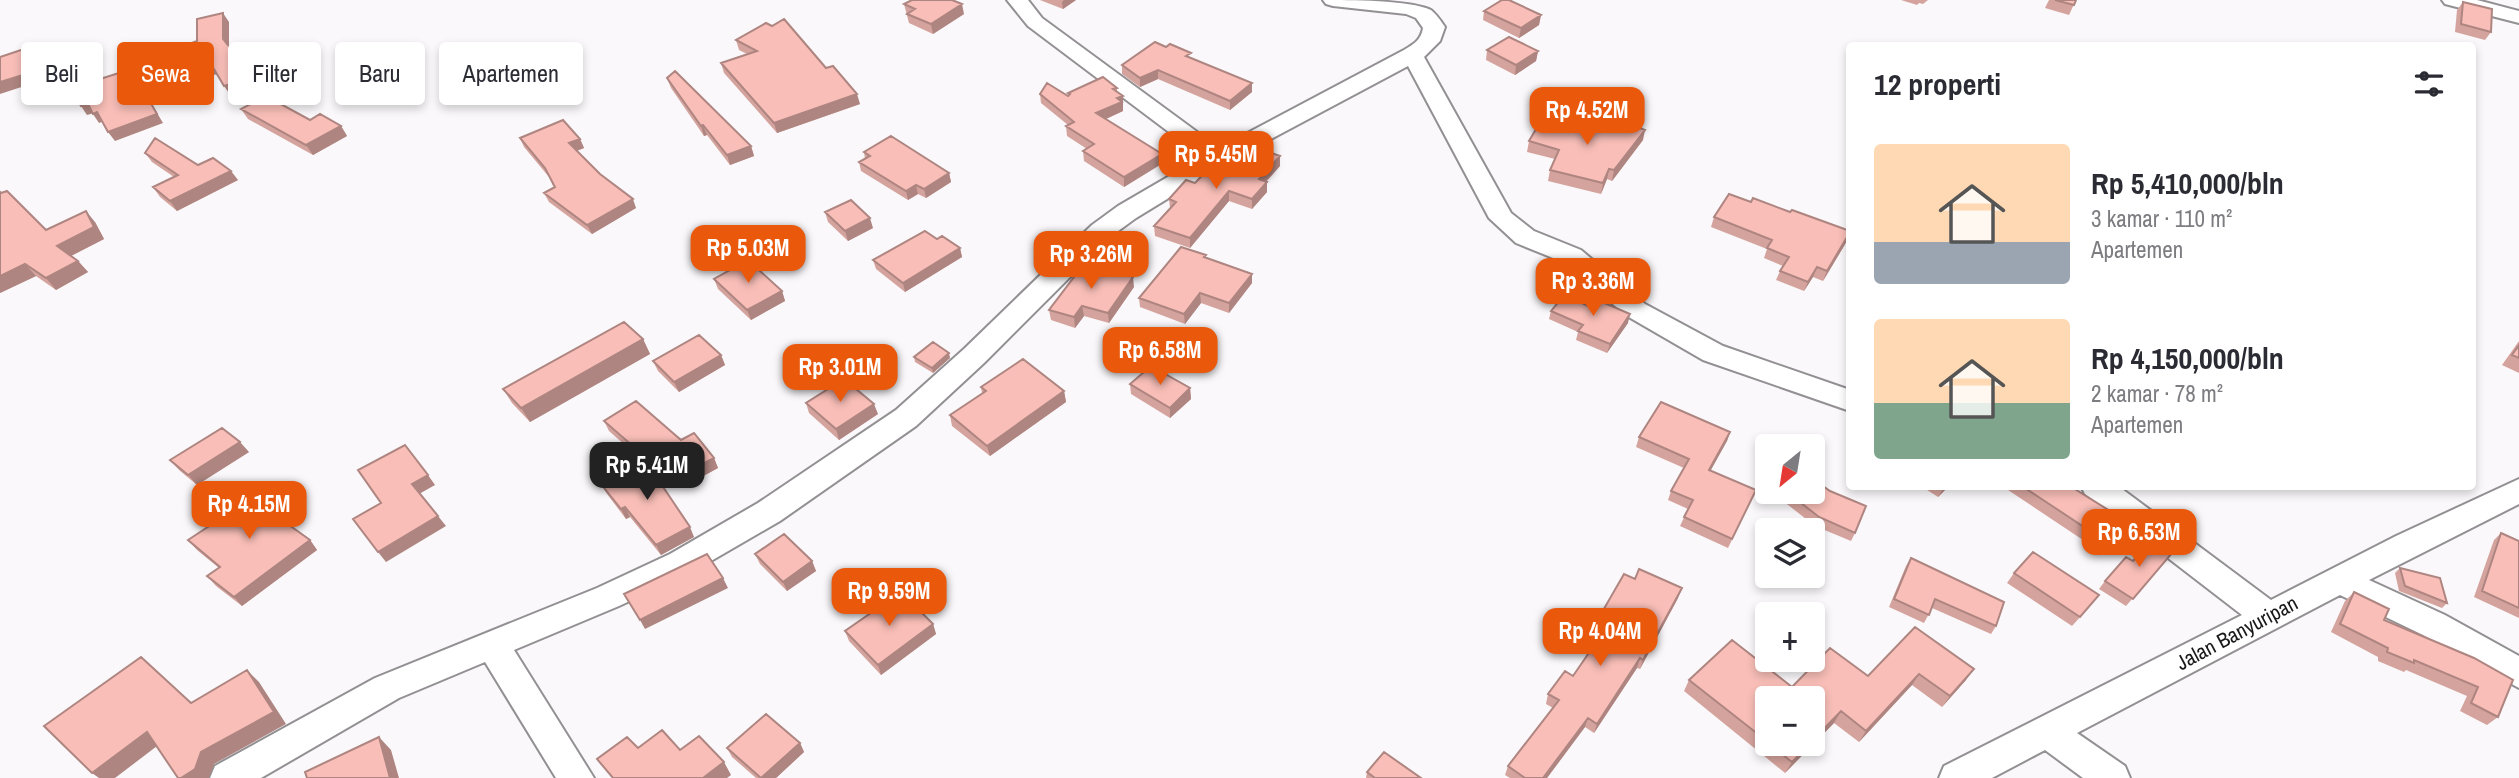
<!DOCTYPE html>
<html lang="id">
<meta charset="utf-8">
<style>
body{margin:0;font-family:"Archivo Narrow",sans-serif;background:#f7f7f7;color:#2b2b33;height:100vh;display:flex;flex-direction:column;font-size:26px;white-space:nowrap}
*{box-sizing:border-box;margin:0}
p{font-size:23px;color:#7c7c81}
.icon{flex:none;width:38px;height:38px;fill:none;stroke:currentColor;stroke-width:2;stroke-linecap:round;stroke-linejoin:round}
.map{position:relative;flex:1;overflow:hidden}
.side{position:absolute;left:1846px;top:42px;width:630px;height:448px;display:flex;flex-direction:column;background:#fff;border-radius:7px;box-shadow:0 4px 10px #0003}
.side>*{flex:none}
.hud{position:absolute;left:21px;top:42px;width:665px;height:63px;display:flex;gap:14px}
.needle{width:46px;rotate:210deg}
.controls{position:absolute;left:1755px;top:434px;display:grid;gap:14px}
.controls a{display:grid;place-items:center;width:70px;height:70px;border-radius:7px;background:#fff;box-shadow:0 4px 10px #0003;font-size:35px}
.price{position:absolute;translate:-50% -60px;padding:0 16px;border-radius:14px;background:#ea580c;color:#fff;font-size:23px;line-height:46px;filter:drop-shadow(0 2px 4px #0008)}
.price::after{content:'';position:absolute;left:50%;top:42px;width:21px;height:16px;margin-left:-10px;background:inherit;clip-path:polygon(0 0,100% 0,50% 100%)}
.price.selected{background:#222;color:#fff}
ul{padding:0;list-style:none}
li{display:flex;align-items:center;gap:21px;height:175px;padding:0 28px}
li span{display:grid;place-items:center;flex:none;width:196px;height:140px;border-radius:7px;color:#555}
li>.icon{margin-inline-start:auto}
span .icon{width:84px;height:84px;fill:#fffc;stroke-width:1}
li b{font-size:30px}
h2{display:flex;justify-content:space-between;align-items:center;height:84px;padding:0 28px;font-size:30px}
.chip{padding:0 24px;border-radius:7px;background:#fff;box-shadow:0 4px 10px #0003;font-size:24px;line-height:63px}
.chip.selected{background:#ea580c;color:#fff}
.map>svg:first-child{display:block}
.lines{fill:none;stroke-linecap:round;stroke-linejoin:round}
.minor-casing{stroke:#939093;stroke-width:4}
.minor{fill:#fff;fill-rule:evenodd}
.wall{fill:#d5a39d;fill-rule:evenodd}
.shaded-wall{fill:#ae8580}
.building{fill:#f8beb7;stroke:#ae8580;stroke-width:2}
.labels{text-anchor:middle;stroke-width:5;stroke-linejoin:round;paint-order:stroke}
.street-label{font-size:21px;fill:#1a191a;stroke:#fff}
</style>
<div class="map">
<svg width="2519" height="778" viewBox="0 0 2519 778">
<rect width="100%" height="100%" fill="#faf8fa"/>
<g class="lines">
<defs>
<path id="minor" d="M1007 0H1028L1042 18 1219 148 1404 50C1414 44 1421 40 1423 28L1416 18 1406 14 1333 6 1326 4 1323 0C1350 0 1410 0 1431 10 1436 14 1441 21 1445 27L1440 41 1424 57 1511 213 1534 231 1581 250 1645 304 1723 346 1850 390V411L1703 360 1627 316 1563 262 1516 243 1489 218 1408 66 1226 163 1136 218 1110 237 984 363 916 426 780 521 692 572 619 606 514 650 594 778H556L485 662 399 698 261 778H210L215 766 375 678 597 588 670 554 758 503 896 410 964 349 1092 225 1118 206 1202 157 1028 26Z
M2442 0H2477L2519 11V23L2445 4Z
M2519 479V504L2369 580 2445 615 2519 656V688L2423 635 2340 595 2077 733 2125 766 2130 778H2083L2045 750 1992 778H1939L1944 766 2242 615 2085 494 2081 486H2118L2271 600 2396 536Z"/>
</defs>
<use href="#minor" class="minor-casing"/>
<use href="#minor" class="minor"/>
</g>
<path class="wall" d="M1040 0H1076L1063 9Z
M1901 0H1928L1923 4 1919 3 1917 5Z
M2049 0H2076L2069 15 2045 8Z
M2463 2 2491 32 2485 40 2455 32 2457 10Z
M904 4 964 14 933 34 909 23Z
M1484 11 1541 15 1539 25 1519 38 1483 20Z
M736 40 826 68 860 104 777 133 724 73 721 63 747 54 739 50Z
M1487 50 1538 51 1536 61 1515 75 1486 60Z
M1191 58 1252 92 1230 110 1158 79 1140 87 1122 74V65Z
M667 78 751 146 754 156 730 165 707 135 704 136 671 88Z
M1117 88V92L1123 105 1122 106 1123 111 1106 119 1163 163 1124 187 1084 161 1083 151 1087 149 1067 136 1066 126 1068 125 1041 103 1040 94 1068 96V93Z
M241 109 341 126 347 136 313 155 248 119Z
M1574 128 1643 140 1612 181 1607 179 1601 194 1548 181 1550 170 1555 159 1527 152 1529 141Z
M520 138 580 139 584 148 577 151 600 174 636 208 592 234 549 202 544 193 554 188 549 177 524 147Z
M864 152 949 173 951 182 926 198 918 194 908 200 861 171 859 162 865 159Z
M145 153 198 165 238 180 177 211 160 197 153 187 174 177 152 162Z
M1280 156V166L1266 182H1267V192L1252 209 1229 201 1190 248 1155 236 1154 226 1170 208 1169 199 1221 166 1239 160Z
M1751 202 1850 233 1847 241 1823 281 1813 277 1804 291 1776 280 1780 271 1783 266 1764 258 1767 249 1711 227 1714 217Z
M825 212 873 228 848 241 828 222Z
M95 222 104 239 71 256 78 261 88 272 56 290 36 276 0 293 46 230Z
M937 239 960 248 962 257 905 292 876 269 873 260Z
M1206 255V258L1252 274V283L1229 313 1201 303 1185 324 1140 307 1139 298Z
M714 279 782 291 785 301 751 320 718 289Z
M1134 287 1109 323 1084 316 1075 328 1051 320 1049 310Z
M1595 309 1628 323 1607 353 1576 340 1578 332 1549 319 1551 311Z
M643 339 650 354 530 422 512 403 503 389Z
M2519 341V373L2502 365Z
M721 355 725 365 679 392 658 371 653 361Z
M914 357 950 358 933 373 915 362Z
M1130 384 1190 388 1191 399 1170 418 1131 394Z
M981 387 1064 391 1066 402 990 456 952 426 950 415 982 393Z
M806 403 878 414 839 440 809 413Z
M604 421 681 440 714 458 718 468 683 487 661 465 654 470 649 466 694 537 661 555 630 517 626 519 607 494 601 484 643 461 609 431Z
M1730 432 1727 441 1710 470 1752 499 1728 548 1680 526 1688 509 1668 500 1671 491 1684 468 1636 447 1639 437Z
M249 452 197 485 179 470 170 460Z
M1921 486H1949L1938 497Z
M2006 486H2070L2118 516 2092 546 2005 488Z
M1787 492 1855 533 1851 541 1815 526 1783 501Z
M291 499 299 508 282 520 310 540 317 550 242 606 216 586 207 576 219 568 197 550 188 540Z
M2501 533 2519 541V618L2474 597 2494 540Z
M2173 552 2126 606 2099 589 2105 581 2133 561Z
M755 554 812 561 816 571 787 591 760 564Z
M1911 558 1996 626 1991 634 1932 608 1924 623 1889 607 1906 566Z
M2400 568 2447 603 2442 608 2399 591 2395 573Z
M2014 573 2092 604 2072 626 2007 583Z
M2354 592 2384 620 2474 658 2498 717 2487 725 2460 711 2467 696 2406 670 2404 672 2378 661V657L2331 632 2345 601Z
M1678 598 1640 669 1637 668 1594 733 1585 727 1547 778H1510L1505 775 1508 766 1553 708 1546 704 1548 694 1573 676 1593 646 1587 643 1590 633Z
M933 624 936 634 881 675 849 641 845 631Z
M1915 627 1966 680 1942 707 1912 685 1859 742 1834 723 1785 773 1684 691 1689 680 1792 687 1868 676ZM1768 698 1813 744H1768Z
M800 743 804 752 776 778H756L732 757 727 748Z
M1367 772 1421 778H1366Z"/>
<path class="shaded-wall" d="M1064 0H1076L1063 9 1062 2Z
M962 4 964 14 933 34 931 24Z
M223 13 229 22V49L223 39Z
M1541 15 1539 25 1519 38 1521 28Z
M24 49 31 58 43 80 0 94V82Z
M1538 51 1536 61 1515 75 1516 65Z
M211 64 217 74 190 83 184 74Z
M285 66 291 75 231 96 224 86Z
M1158 70V79L1140 87V78Z
M1252 83V92L1230 110V101Z
M141 86 163 123 115 141 108 132Z
M857 94 860 104 777 133 774 123Z
M1123 96V111L1097 123 1096 113 1117 98Z
M88 104 94 113 87 115 81 106Z
M97 112 104 121 99 123 93 114Z
M703 125 707 135 704 136 701 126Z
M341 126 347 136 313 155 306 145Z
M1645 130 1643 140 1612 181 1614 170Z
M580 139 584 148 573 152 569 143Z
M751 146 754 156 730 165 727 155Z
M1162 154 1163 163 1124 187V177Z
M1280 156V166L1259 189V179Z
M1609 169 1607 179 1601 194 1603 183Z
M231 171 238 180 177 211 170 201Z
M949 173 951 182 926 198 924 189Z
M1267 182V192L1252 209V199Z
M916 185 918 194 908 200 906 191Z
M1229 191V201L1190 248V238Z
M633 199 636 208 592 234 587 225Z
M86 211 95 222 104 239 67 258 57 246Z
M870 218 873 228 848 241 845 231Z
M1850 232 1847 241 1823 281 1827 271Z
M960 248 962 257 905 292 903 283Z
M78 261 88 272 56 290 46 278Z
M25 264 36 276 0 293V276Z
M1817 267 1813 277 1804 291 1808 282Z
M1252 274V283L1229 313V303Z
M1133 277 1134 287 1109 323 1108 313Z
M782 291 785 301 751 320 747 310Z
M1200 293 1201 303 1185 324 1184 314Z
M1082 306 1084 316 1075 328 1074 317Z
M1630 314 1628 323 1607 353 1610 344Z
M643 339 650 354 530 422 521 408Z
M949 353 950 358 933 373 932 368Z
M721 355 725 365 679 392 674 382Z
M1190 388 1191 399 1170 418V408Z
M1064 391 1066 402 990 456 987 446Z
M874 404 878 414 839 440 836 429Z
M1730 432 1727 441 1706 479 1709 470Z
M240 442 249 452 197 485 188 475Z
M656 455 661 465 654 470 649 460Z
M714 458 718 468 683 487 678 477Z
M428 475 435 485 419 494 412 484Z
M1945 486H1949L1938 497 1943 489Z
M291 499 299 508 279 521 271 512Z
M625 507 630 517 626 519 621 509Z
M438 516 446 526 386 562 378 552Z
M2118 516 2112 525 2092 546 2099 537Z
M690 527 694 537 661 555 656 545Z
M310 540 317 550 242 606 234 597Z
M812 561 816 571 787 591 783 582Z
M723 578 728 588 645 629 640 620Z
M1682 588 1678 598 1640 669 1643 660Z
M933 624 936 634 881 675 878 665Z
M1640 658 1637 668 1594 733 1597 724Z
M1974 669 1966 680 1942 707 1950 696Z
M247 670 259 682 286 724 214 764 209 778H181L201 752Z
M1919 674 1912 685 1859 742 1866 731Z
M1841 711 1834 723 1785 773 1792 762 1810 744H1813V740Z
M1588 718 1585 727 1547 778H1543Z
M147 732 161 743 115 778H99L92 773Z
M379 737 391 750 399 778H390Z
M800 743 804 752 776 778H761Z
M724 762 731 775 727 778H703Z"/>
<path class="building" d="M912 0H952L962 4 931 24 907 14 915 9 904 4Z
M1502 0H1509L1541 15 1521 28 1484 11Z
M2055 0H2076L2074 5Z
M2463 2 2492 9 2491 32 2461 24Z
M223 13V39L240 60 274 49 285 66 224 86 211 64 184 74 168 52 197 41V19Z
M784 19 826 68 833 66 857 94 774 123 721 63 757 51 736 40 766 23 772 26Z
M1509 37 1538 51 1516 65 1487 50Z
M1155 42 1166 47 1170 44 1191 53 1186 56 1252 83 1230 101 1158 70 1140 78 1122 65Z
M24 49 36 71 0 82V57Z
M92 70 97 80 122 72 131 90 141 86 157 114 108 132 97 112 93 114 88 104 81 106 67 78Z
M675 71 751 146 727 155 703 125 701 126 667 78Z
M1103 77 1117 88 1113 89 1123 96 1117 98 1122 102 1096 113 1162 154 1124 177 1083 151 1094 144 1066 126 1074 122 1040 94 1047 83 1068 96 1070 94 1068 93Z
M266 96 310 120 320 114 341 126 306 145 241 109Z
M1582 117 1619 128 1624 122 1645 130 1614 170 1609 169 1603 183 1550 170 1559 150 1529 141 1542 119 1574 128Z
M563 120 580 139 569 143 600 174 633 199 587 225 544 193 555 187 545 168 520 138Z
M891 136 949 173 924 189 916 185 906 191 859 162 870 156 864 152Z
M155 138 198 165 213 158 231 171 170 201 153 187 178 175 145 153Z
M1253 147 1280 156 1259 179 1267 182 1252 199 1229 191 1190 238 1154 226 1176 202 1169 199 1186 180 1195 183 1213 164 1221 166 1230 157 1239 160Z
M7 191 46 230 86 211 94 227 57 246 78 261 46 278 25 264 0 276V192L1 193Z
M1729 194 1751 202 1753 198 1790 212 1792 210 1850 231V232L1827 271 1817 267 1808 282 1780 271 1789 257 1767 248 1772 240 1714 217Z
M851 200 870 218 845 231 825 212Z
M925 231 937 239 942 236 960 248 903 283 873 260Z
M1181 247 1206 255 1204 257 1252 274 1229 303 1200 293 1184 314 1139 298Z
M748 260 782 291 747 310 714 279Z
M1084 264 1133 277 1108 313 1082 306 1074 317 1049 310Z
M1564 295 1595 309 1600 301 1630 314 1610 344 1578 331 1583 325 1551 311Z
M624 322 643 339 521 408 503 389Z
M699 335 721 355 674 382 653 361Z
M933 342 949 353 932 368 914 357Z
M2519 345V358L2512 355Z
M1023 359 1064 391 987 446 950 415 986 391 981 387Z
M1151 366 1190 388 1170 408 1130 384Z
M844 379 874 404 836 429 806 403Z
M636 401 681 440 694 433 714 458 678 477 656 455 649 460 604 421Z
M1661 402 1730 432 1709 470 1756 490 1732 539 1684 517 1693 500 1671 491 1689 459 1639 437Z
M222 428 240 442 188 475 170 460Z
M405 445 428 475 412 484 438 516 378 552 353 519 381 503 358 470Z
M645 460 690 527 656 545 625 507 621 509 601 484Z
M1813 479 1830 491 1866 506 1855 533 1819 517 1787 492H1813Z
M273 484 291 499 271 512 310 540 234 597 207 576 220 567 188 540Z
M2022 486H2070L2118 516 2099 537Z
M2501 533 2519 541V608L2482 591Z
M784 534 812 561 783 582 755 554Z
M2153 537 2173 552 2133 599 2105 581 2126 557 2133 561Z
M2033 552 2099 595 2080 617 2014 573Z
M707 554 723 578 640 620 624 594Z
M1911 558 2004 602 1996 626 1935 599 1929 615 1894 599Z
M2400 568 2440 578 2447 603 2405 586Z
M1639 569 1682 588 1643 660 1640 658 1597 724 1588 718 1543 778H1525L1508 766 1559 700 1548 694 1565 671 1573 676 1599 638 1590 633 1624 574 1635 579Z
M901 592 933 624 878 665 845 631Z
M2354 592 2389 609 2384 620 2474 658 2513 680 2498 717 2471 703 2478 687 2414 660V663L2387 652 2388 648 2340 624Z
M1915 627 1974 669 1950 696 1919 674 1866 731 1841 711 1813 740V698H1768V742L1689 680 1732 640 1792 687 1830 648 1868 676Z
M141 657 191 703 247 670 274 712 201 752 195 769 181 778H178L147 732 92 773 44 726Z
M766 714 800 743 761 778 727 748Z
M662 730 680 750 699 736 724 762 703 778H613L597 759 627 737 638 748Z
M379 737 390 778H307L305 772Z
M1769 744H1810L1792 762Z
M1384 752 1421 778H1375L1367 772Z"/>
<g class="labels">
<g class="street-label">
<text transform="translate(2237 633) rotate(-28)" y="7">Jalan Banyuripan</text>
</g>
</g>
</svg>
<div class="controls">
<a><svg class="needle" viewBox="-14 -14 28 28"><path d="M0-13l5 13h-10z" fill="#e53935"/><path d="M0 13l5-13h-10z" fill="#7c7c81"/></svg></a>
<a><svg class="icon" aria-label="layers" viewBox="0 0 24 24"><path d="M12 4l9 5-9 5-9-5zM3 14l9 5 9-5"/></svg></a>
<a>+</a>
<a>−</a>
</div>
<b class="price" style="left:1587px;top:147px">Rp 4.52M</b>
<b class="price" style="left:1216px;top:191px">Rp 5.45M</b>
<b class="price" style="left:748px;top:285px">Rp 5.03M</b>
<b class="price" style="left:1091px;top:291px">Rp 3.26M</b>
<b class="price" style="left:1593px;top:318px">Rp 3.36M</b>
<b class="price" style="left:1160px;top:387px">Rp 6.58M</b>
<b class="price" style="left:840px;top:404px">Rp 3.01M</b>
<b class="price selected" style="left:647px;top:502px">Rp 5.41M</b>
<b class="price" style="left:249px;top:541px">Rp 4.15M</b>
<b class="price" style="left:2139px;top:569px">Rp 6.53M</b>
<b class="price" style="left:889px;top:628px">Rp 9.59M</b>
<b class="price" style="left:1600px;top:668px">Rp 4.04M</b>
<div class="hud">
<a class="chip">Beli</a>
<a class="chip selected">Sewa</a>
<a class="chip">Filter</a>
<a class="chip">Baru</a>
<a class="chip">Apartemen</a>
</div>
<section class="side">
<h2>12 properti<svg class="icon" aria-label="filters" viewBox="0 0 24 24"><path d="M4 7h16M4 17h16"/><circle cx="9" cy="7" r="2"/><circle cx="15" cy="17" r="2"/></svg></h2>
<ul>
<li><span style="background:linear-gradient(#ffd9b3 70%,#9aa5b1 0)"><svg class="icon" aria-label="home" viewBox="0 0 24 24"><path d="M3 11l9-7 9 7M6 9v11h12V9"/></svg></span><div><b>Rp 5,410,000/bln</b><p>3 kamar · 110 m²</p><p>Apartemen</p></div></li>
<li><span style="background:linear-gradient(#ffd9b3 60%,#7fa58c 0)"><svg class="icon" aria-label="home" viewBox="0 0 24 24"><path d="M3 11l9-7 9 7M6 9v11h12V9"/></svg></span><div><b>Rp 4,150,000/bln</b><p>2 kamar · 78 m²</p><p>Apartemen</p></div></li>
</ul>
</section>
</div>
